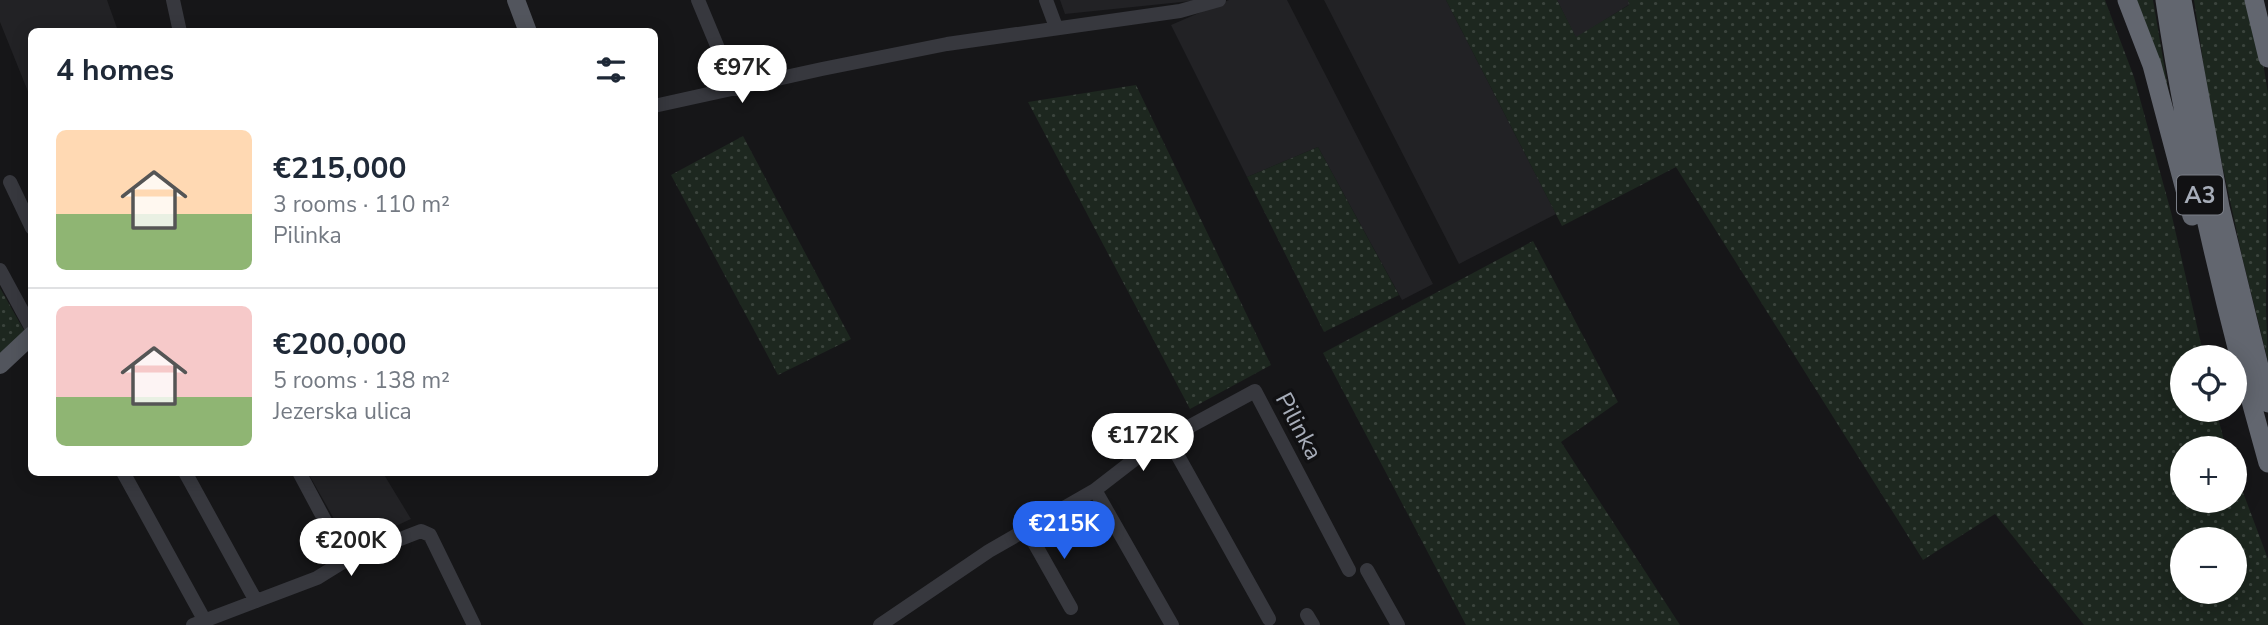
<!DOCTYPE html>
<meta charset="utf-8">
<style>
body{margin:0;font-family:"Nunito Sans",sans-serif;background:#f6f6f7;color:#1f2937;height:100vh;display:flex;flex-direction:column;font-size:26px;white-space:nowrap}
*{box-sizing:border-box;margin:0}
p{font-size:23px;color:#747a83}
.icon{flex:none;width:38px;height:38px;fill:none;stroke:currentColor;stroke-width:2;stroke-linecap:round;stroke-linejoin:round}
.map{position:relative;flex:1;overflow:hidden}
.details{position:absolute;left:28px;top:28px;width:630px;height:448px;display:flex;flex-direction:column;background:#fff;border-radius:10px;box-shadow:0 4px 18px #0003}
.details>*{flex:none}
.tools{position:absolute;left:2170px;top:345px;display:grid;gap:14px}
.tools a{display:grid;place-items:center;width:77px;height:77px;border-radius:50%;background:#fff;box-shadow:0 4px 18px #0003;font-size:35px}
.price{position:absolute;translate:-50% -60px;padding:0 16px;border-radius:24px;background:#fff;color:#222;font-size:23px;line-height:46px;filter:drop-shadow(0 2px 4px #0008)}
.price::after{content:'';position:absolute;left:50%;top:42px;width:21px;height:16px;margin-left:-10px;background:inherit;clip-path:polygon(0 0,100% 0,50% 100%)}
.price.current{background:#2563eb;color:#fff}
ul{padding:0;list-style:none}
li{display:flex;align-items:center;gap:21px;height:175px;padding:0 28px}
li+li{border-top:2px solid #e0e1e3}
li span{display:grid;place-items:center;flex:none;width:196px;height:140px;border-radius:10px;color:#555}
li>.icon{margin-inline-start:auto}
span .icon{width:84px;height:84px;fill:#fffc;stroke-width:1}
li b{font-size:30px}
h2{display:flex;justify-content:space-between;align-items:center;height:84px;padding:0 28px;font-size:30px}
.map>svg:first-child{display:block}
.built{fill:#222225}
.grass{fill:url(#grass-dots);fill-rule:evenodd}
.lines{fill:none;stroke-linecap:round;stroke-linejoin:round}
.minor{stroke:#37383e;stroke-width:14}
.major{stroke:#52555d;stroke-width:18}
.highway{stroke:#62666f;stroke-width:19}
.labels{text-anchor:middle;stroke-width:7;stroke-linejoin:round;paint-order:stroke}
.shield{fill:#111113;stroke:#7a7e87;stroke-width:2}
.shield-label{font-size:23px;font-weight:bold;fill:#a7adb9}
.street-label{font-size:24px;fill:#a7adb9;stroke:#111113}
</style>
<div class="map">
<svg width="2268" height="625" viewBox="0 0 2268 625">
<defs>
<pattern id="grass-dots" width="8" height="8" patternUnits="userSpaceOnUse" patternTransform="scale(1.75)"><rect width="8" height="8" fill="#1d271f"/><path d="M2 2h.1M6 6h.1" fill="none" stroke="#3b443d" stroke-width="1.8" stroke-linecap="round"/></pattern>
</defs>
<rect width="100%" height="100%" fill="#161618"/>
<path class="built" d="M0 0H107L118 31 32 32 31 99 0 22Z
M1060 0H1201L1065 14Z
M1229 0H1287L1433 284 1402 300 1318 147 1247 177 1171 25Z
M1324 0H1446L1556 214 1459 264Z
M1557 0H1628L1630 4 1576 38Z
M308 473H383L411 519 350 547Z"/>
<path class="grass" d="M1446 0H1557L1576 37 1629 5 1628 0H2105L2134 77 2171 212 2204 357H2182V410H2216L2226 448H2182V500H2235V471L2268 559V625H2084L1995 514 1923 560 1676 167 1562 226ZM2235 539V592H2182V539Z
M2133 0H2153L2172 111Z
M2194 0H2248L2259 37 2268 94 2266 310 2268 361 2242 256 2210 108Z
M1136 85 1271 365 1190 409 1028 102Z
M743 136 851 339 778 375 671 175Z
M1318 147 1399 295 1324 332 1247 177Z
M1533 241 1618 402 1561 442 1680 625H1466L1323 353Z
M0 288 25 332 0 354Z"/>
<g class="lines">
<path class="minor" d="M173 0 180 32
M698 0 735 89
M1046 0 1056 27
M654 106 822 69 947 44 1180 11 1219 0
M10 182 32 228
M0 270 32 329
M1168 438 1269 619
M123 472 205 621
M185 472 256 601
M299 472 346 560
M1095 490 1172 625
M1027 530 1071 608
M1367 570 1398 625
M1307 615 1313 625
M193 625 317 578 346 560 421 531 430 535 474 625
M880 625 989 551 1095 490 1148 449 1255 391 1349 570"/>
<path class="major" d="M516 0 528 32
M0 365 32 335"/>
<path class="highway" d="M2127 0 2152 65 2192 216
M2165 0C2188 157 2225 310 2268 463
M2182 0 2220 207 2268 403
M2254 0 2268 58"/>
</g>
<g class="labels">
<rect class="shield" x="2177" y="175.5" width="46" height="39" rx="5"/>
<g class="shield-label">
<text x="2200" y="203">A3</text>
</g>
<g class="street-label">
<text transform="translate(1299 426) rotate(62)" y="8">Pilinka</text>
</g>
</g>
</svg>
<div class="tools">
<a><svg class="icon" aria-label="locate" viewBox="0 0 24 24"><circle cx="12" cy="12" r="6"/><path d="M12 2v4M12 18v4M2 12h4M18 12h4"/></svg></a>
<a>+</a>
<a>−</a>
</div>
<b class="price" style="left:742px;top:105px">€97K</b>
<b class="price" style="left:1143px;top:473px">€172K</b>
<b class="price current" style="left:1064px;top:561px">€215K</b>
<b class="price" style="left:351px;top:578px">€200K</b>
<section class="details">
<h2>4 homes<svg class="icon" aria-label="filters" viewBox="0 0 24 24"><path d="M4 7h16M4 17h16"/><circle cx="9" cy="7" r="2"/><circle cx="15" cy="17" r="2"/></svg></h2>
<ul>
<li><span style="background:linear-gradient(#ffd9b3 60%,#8fb573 0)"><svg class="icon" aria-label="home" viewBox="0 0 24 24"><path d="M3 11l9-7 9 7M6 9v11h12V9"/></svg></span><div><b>€215,000</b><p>3 rooms · 110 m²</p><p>Pilinka</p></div></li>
<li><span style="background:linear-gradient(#f6c9c9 65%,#8fb573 0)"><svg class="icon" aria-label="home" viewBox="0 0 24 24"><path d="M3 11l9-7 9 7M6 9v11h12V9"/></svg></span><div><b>€200,000</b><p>5 rooms · 138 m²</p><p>Jezerska ulica</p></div></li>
</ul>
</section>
</div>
